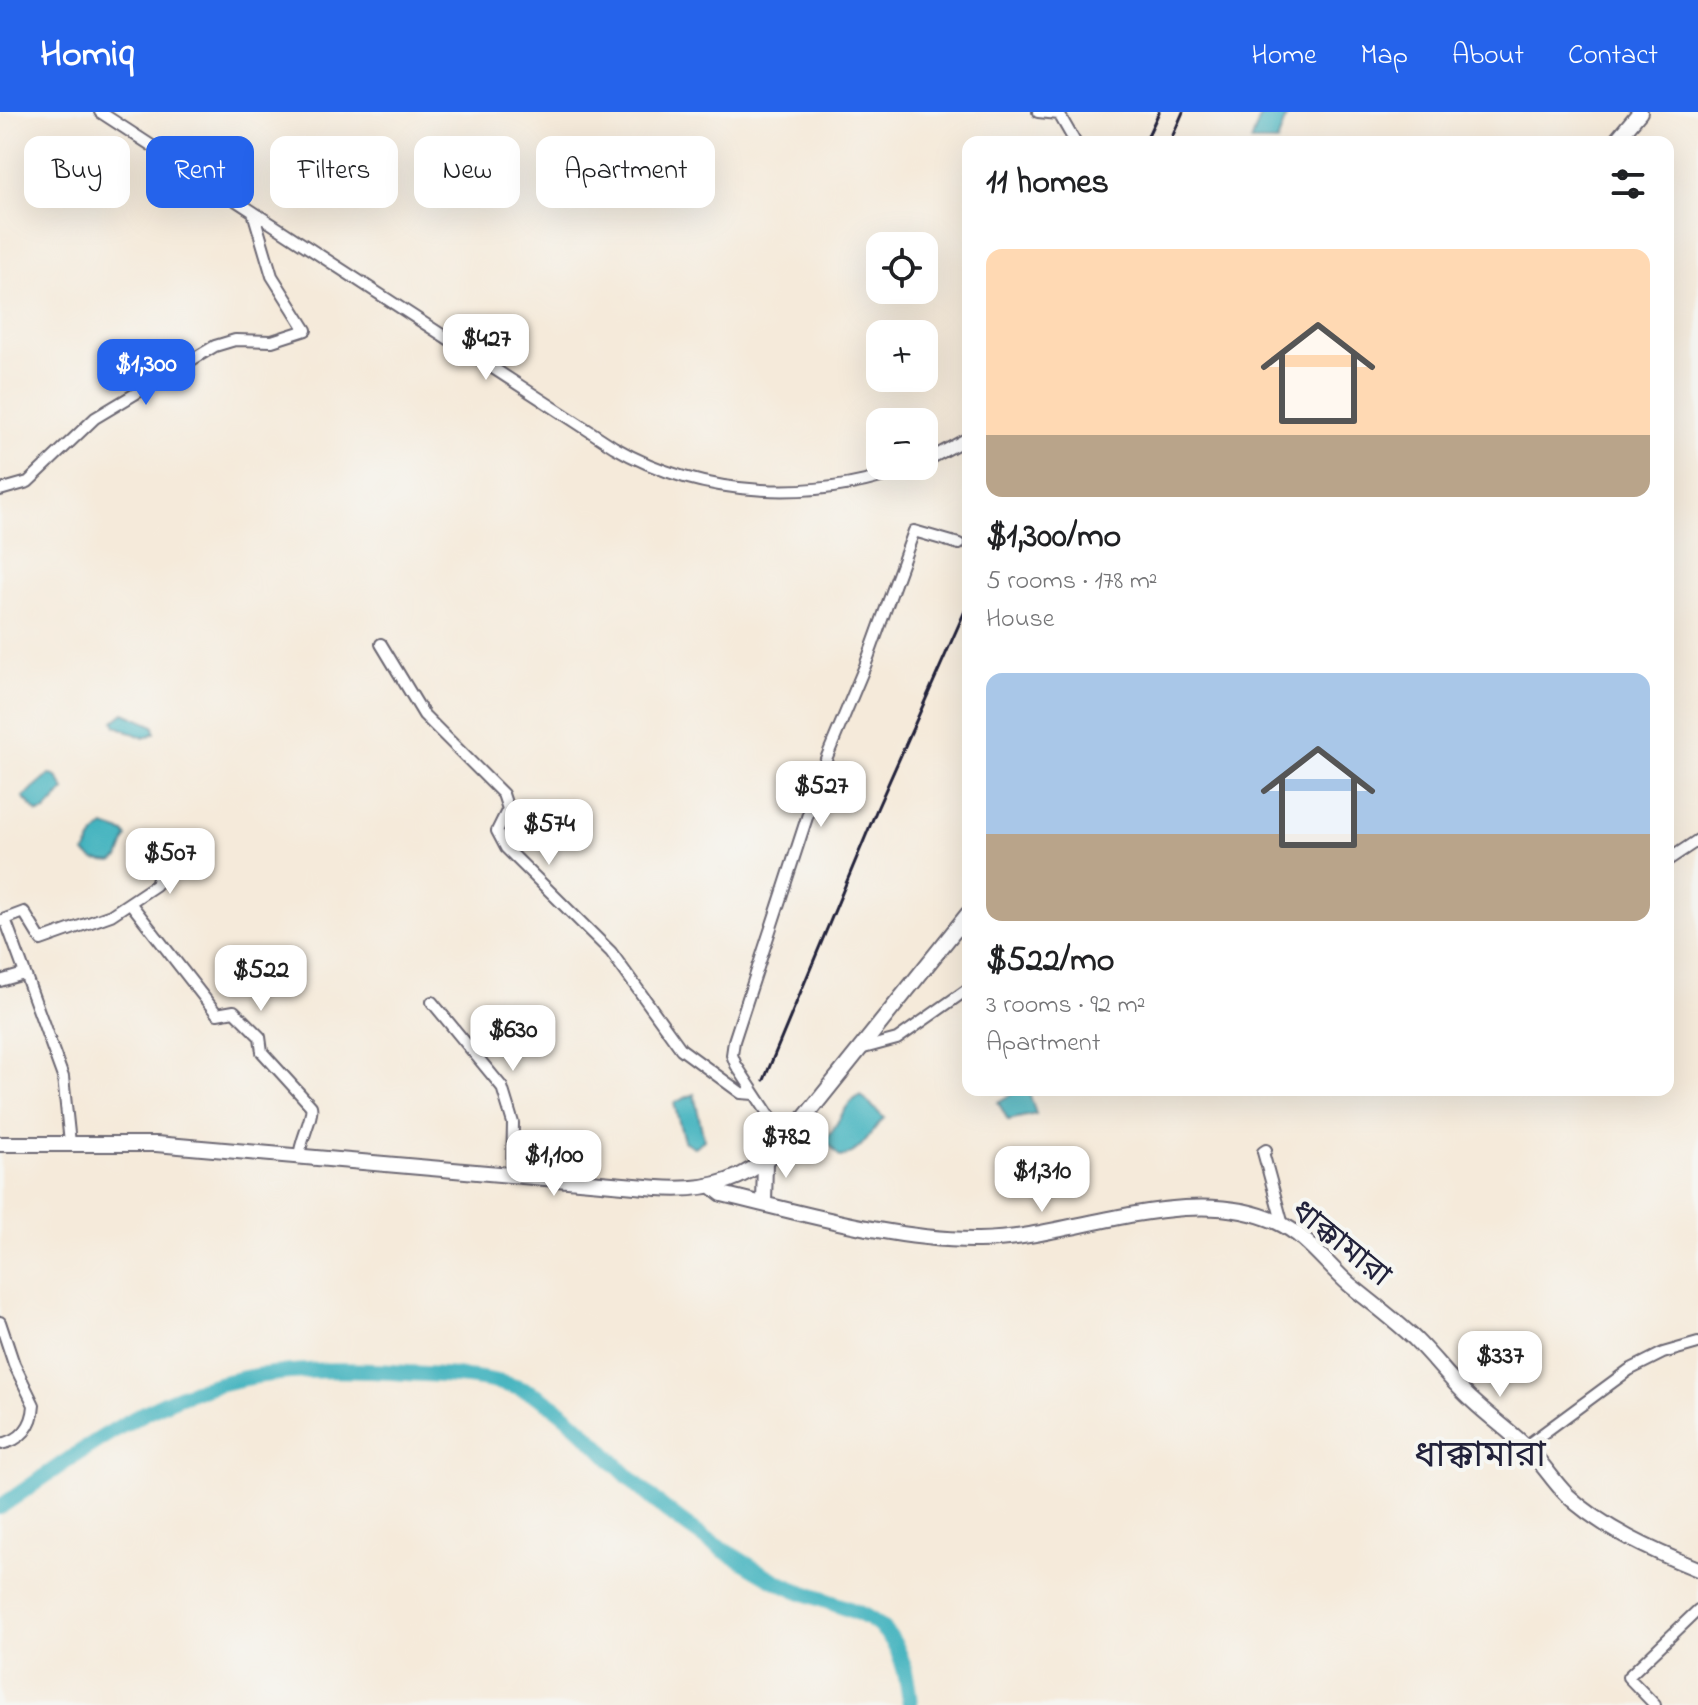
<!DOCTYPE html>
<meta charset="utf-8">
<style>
body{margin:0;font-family:"Indie Flower","Noto Sans Bengali",sans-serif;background:#f2f2f2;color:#202124;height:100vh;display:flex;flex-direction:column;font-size:30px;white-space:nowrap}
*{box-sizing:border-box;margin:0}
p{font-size:26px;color:#757577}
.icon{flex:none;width:44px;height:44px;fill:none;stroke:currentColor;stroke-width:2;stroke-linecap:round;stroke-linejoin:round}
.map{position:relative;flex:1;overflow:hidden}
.details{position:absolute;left:962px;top:24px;width:712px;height:960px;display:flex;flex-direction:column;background:#fff;border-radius:16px;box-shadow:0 8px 32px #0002}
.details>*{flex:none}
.hud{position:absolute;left:24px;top:24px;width:760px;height:72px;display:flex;gap:16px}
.buttons{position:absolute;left:866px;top:120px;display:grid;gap:16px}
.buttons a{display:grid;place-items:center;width:72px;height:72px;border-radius:16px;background:#fff;box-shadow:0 8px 32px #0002;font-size:40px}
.price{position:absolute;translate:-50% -68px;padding:0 18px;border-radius:16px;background:#fff;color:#222;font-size:26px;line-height:52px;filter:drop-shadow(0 2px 4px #0008)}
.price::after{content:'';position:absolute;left:50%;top:48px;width:24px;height:18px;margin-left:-12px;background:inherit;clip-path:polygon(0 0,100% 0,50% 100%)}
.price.active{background:#2563eb;color:#fff}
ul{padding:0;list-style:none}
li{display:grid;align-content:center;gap:16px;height:424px;padding:0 24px}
li span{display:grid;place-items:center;height:248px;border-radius:16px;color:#555}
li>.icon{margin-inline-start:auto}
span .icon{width:144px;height:144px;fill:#fffc;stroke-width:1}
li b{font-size:34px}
h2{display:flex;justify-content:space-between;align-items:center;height:96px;padding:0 24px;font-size:34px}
.chip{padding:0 28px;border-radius:16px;background:#fff;box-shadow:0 8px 32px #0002;font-size:28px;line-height:72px}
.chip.active{background:#2563eb;color:#fff}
header{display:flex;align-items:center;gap:48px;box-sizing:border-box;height:112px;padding:0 40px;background:#2563eb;color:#fff}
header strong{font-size:38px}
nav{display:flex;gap:44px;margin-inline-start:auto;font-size:28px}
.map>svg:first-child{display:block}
.water{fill:#45b4bf;stroke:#346b7d;stroke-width:2}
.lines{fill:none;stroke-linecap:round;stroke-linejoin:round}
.river{stroke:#45b4bf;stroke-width:16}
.street-casing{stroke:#6c6873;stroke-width:14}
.secondary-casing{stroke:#6c6873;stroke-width:18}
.street{stroke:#fff;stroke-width:10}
.secondary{stroke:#fff;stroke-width:14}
.rail{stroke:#22223b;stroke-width:3}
.labels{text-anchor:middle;stroke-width:8;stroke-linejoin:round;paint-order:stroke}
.street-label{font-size:32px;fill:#22223b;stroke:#f6f6f2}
.quarter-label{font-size:36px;fill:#22223b;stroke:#f6f6f2}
</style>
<header>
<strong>Homiq</strong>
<nav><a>Home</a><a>Map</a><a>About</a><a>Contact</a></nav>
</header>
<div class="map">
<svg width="1698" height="1593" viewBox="0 0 1698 1593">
<rect width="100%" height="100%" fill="#f6f6f2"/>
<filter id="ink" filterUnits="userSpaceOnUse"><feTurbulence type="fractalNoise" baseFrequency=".0125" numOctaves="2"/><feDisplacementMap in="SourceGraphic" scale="16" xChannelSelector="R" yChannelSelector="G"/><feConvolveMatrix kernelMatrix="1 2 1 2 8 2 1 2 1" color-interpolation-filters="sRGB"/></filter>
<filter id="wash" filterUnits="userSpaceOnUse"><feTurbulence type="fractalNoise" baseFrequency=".006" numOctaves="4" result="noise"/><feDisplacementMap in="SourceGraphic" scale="32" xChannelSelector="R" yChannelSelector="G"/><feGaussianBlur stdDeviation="1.8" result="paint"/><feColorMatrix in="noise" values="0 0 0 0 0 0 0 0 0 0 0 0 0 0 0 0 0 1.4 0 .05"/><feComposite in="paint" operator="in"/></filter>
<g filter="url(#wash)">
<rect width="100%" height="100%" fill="#f5eada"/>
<path class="water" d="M1262 0H1288L1277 30H1251Z
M124 601 154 614 155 621 144 626 116 614 114 609Z
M50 662 57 665 65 678 45 699 38 701 23 685Z
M104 714 125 721 127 725 119 746 112 750 94 748 85 741 94 723Z
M1028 978 1036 1002 1008 1008 998 990 1019 978Z
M694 982 704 1028 694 1035 684 1029 674 991Z
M861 983 884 1006C869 1020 862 1042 840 1045L825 1028C841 1012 840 994 861 983Z"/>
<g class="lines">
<path class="river" d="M0 1395C55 1358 109 1316 169 1289 244 1256 327 1255 407 1261 446 1263 490 1264 527 1279 569 1297 600 1339 633 1369 660 1395 697 1423 730 1442 747 1452 764 1463 782 1472 855 1505 902 1493 910 1593"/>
</g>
</g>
<g filter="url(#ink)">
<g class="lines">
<defs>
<path id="street" d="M100 0 614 335C703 387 818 391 914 354
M1038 0 1059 2 1075 30
M924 350 968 326
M0 378 28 370 95 306 215 234 235 228 272 229 306 218 272 164 253 100
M381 532 424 603 503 682 508 697 497 719 506 736 611 840 681 937 741 981 754 982
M1668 748 1698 728
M131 792 217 902 234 899 260 925 262 940 311 994C314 1004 300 1028 299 1045
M5 807 63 965 70 1031
M0 809 24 800 41 828 111 803 156 773 164 747
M0 869 24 862
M432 890 502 975 513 1011 512 1063
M860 937 897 927 968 877
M786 1029 736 953 732 943 734 929 826 647 865 554 914 419 959 432
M1266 1038 1263 1040 1283 1113
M0 1210 14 1252 34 1293C33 1314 21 1329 0 1332
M1526 1334 1629 1258 1663 1241 1698 1231
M1655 1593 1628 1565 1698 1498"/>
<path id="secondary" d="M1615 30 1640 0
M0 1032H156L658 1076C710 1080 750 1068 786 1029L968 802
M713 1075 722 1082C801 1101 897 1129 978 1128 1071 1127 1188 1069 1277 1110 1306 1123 1326 1152 1350 1173 1372 1191 1394 1207 1415 1227 1435 1247 1452 1270 1473 1289 1489 1304 1507 1317 1523 1332 1540 1347 1551 1367 1567 1383 1602 1416 1653 1439 1698 1457
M764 1091 765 1050"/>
</defs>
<use href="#street" class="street-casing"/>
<use href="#secondary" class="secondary-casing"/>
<use href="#street" class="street"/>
<use href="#secondary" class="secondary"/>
<path class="rail" d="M1145 30 1159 0
M1170 30 1183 0
M967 388 968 387
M764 968 877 697 968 492"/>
</g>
</g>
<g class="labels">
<g class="street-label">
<text transform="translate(1342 1130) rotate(39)" y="11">ধাক্কামারা</text>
</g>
<g class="quarter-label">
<text x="1480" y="1354">ধাক্কামারা</text>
</g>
</g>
</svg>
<div class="buttons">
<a><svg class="icon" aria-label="locate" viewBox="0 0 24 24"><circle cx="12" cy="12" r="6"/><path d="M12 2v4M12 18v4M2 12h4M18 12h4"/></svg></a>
<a>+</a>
<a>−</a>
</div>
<b class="price" style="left:486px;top:270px">$427</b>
<b class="price active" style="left:146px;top:295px">$1,300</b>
<b class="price" style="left:821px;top:717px">$527</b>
<b class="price" style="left:549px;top:755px">$574</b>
<b class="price" style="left:170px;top:784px">$507</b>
<b class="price" style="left:261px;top:901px">$522</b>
<b class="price" style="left:513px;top:961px">$630</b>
<b class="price" style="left:786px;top:1068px">$782</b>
<b class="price" style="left:554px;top:1086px">$1,100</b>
<b class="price" style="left:1042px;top:1102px">$1,310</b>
<b class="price" style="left:1500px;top:1287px">$337</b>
<div class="hud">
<a class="chip">Buy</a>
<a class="chip active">Rent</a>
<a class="chip">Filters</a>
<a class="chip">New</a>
<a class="chip">Apartment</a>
</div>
<section class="details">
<h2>11 homes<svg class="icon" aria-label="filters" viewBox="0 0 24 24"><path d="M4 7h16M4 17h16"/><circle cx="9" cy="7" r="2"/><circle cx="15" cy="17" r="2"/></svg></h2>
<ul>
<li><span style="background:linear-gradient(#ffd9b3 75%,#b9a48a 0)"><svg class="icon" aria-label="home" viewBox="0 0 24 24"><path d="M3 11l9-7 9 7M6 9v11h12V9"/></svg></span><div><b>$1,300/mo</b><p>5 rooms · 178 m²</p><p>House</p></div></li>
<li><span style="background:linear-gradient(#a9c7e8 65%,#b9a48a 0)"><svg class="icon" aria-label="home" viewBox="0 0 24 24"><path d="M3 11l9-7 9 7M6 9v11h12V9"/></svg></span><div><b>$522/mo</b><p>3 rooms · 92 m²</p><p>Apartment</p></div></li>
</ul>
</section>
</div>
